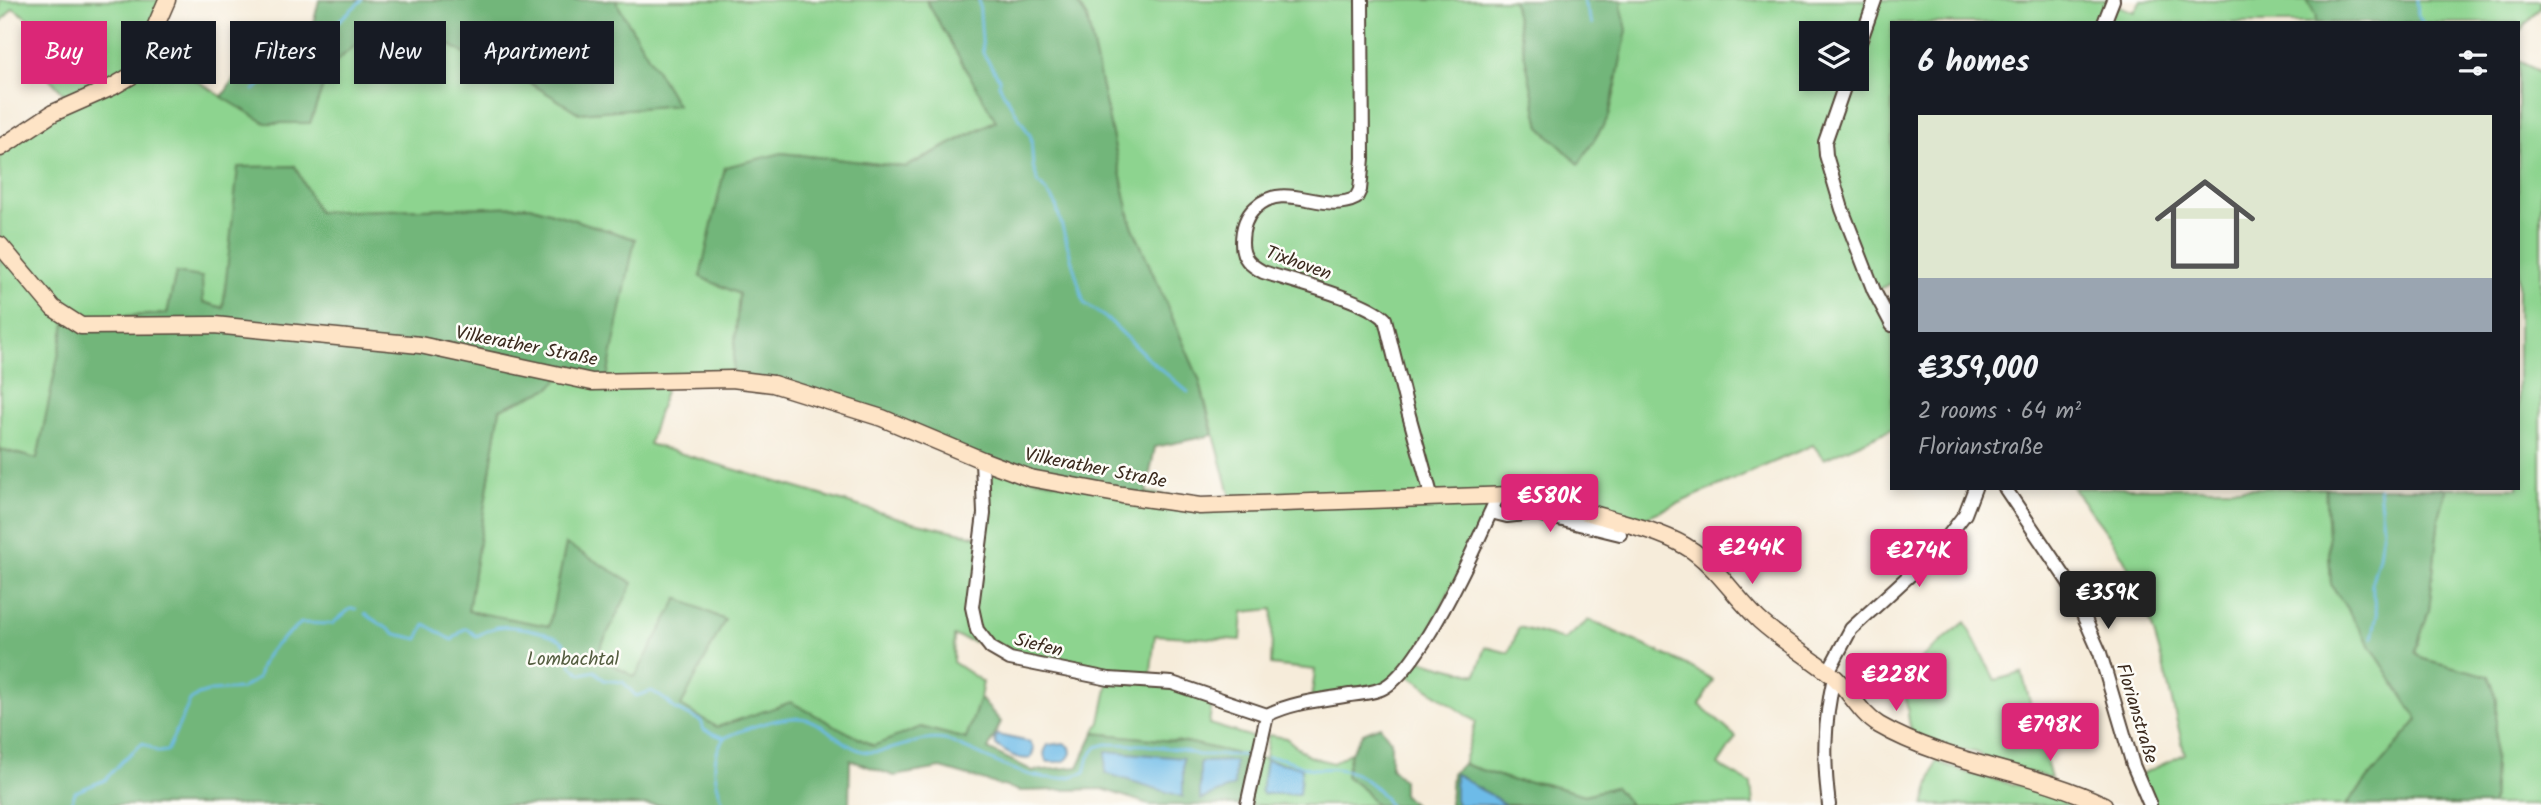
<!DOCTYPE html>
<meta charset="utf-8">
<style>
body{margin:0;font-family:Kalam,sans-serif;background:#242831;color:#f1f3f6;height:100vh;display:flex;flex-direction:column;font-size:26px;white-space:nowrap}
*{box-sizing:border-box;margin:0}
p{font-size:23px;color:#9ea1a6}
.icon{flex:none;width:38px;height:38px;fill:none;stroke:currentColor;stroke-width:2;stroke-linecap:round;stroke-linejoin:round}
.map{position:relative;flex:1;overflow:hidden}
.side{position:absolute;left:1890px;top:21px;width:630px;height:469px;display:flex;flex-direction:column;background:#171b24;border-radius:0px;box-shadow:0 4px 10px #0003}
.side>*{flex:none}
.guide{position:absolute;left:21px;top:21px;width:665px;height:63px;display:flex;gap:14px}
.buttons{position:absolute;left:1799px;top:21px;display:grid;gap:14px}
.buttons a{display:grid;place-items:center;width:70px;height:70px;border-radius:0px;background:#171b24;box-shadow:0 4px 10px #0003;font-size:35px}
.price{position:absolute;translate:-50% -60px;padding:0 16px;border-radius:7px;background:#db2777;color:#fff;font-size:23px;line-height:46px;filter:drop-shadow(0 2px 4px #0008)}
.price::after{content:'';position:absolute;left:50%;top:42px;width:21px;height:16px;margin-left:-10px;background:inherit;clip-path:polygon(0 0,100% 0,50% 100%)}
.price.active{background:#222;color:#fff}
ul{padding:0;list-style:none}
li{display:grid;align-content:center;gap:14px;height:371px;padding:0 28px}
li span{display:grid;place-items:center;height:217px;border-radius:0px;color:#555}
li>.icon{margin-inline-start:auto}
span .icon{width:126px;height:126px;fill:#fffc;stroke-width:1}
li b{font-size:30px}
h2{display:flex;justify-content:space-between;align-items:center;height:84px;padding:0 28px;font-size:30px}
.pill{padding:0 24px;border-radius:0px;background:#171b24;box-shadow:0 4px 10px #0003;font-size:24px;line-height:63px}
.pill.active{background:#db2777;color:#fff}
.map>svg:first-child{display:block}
.green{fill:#8dd48f;stroke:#647f56;stroke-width:2;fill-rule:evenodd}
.forest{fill:#72b67a;stroke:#56704c;stroke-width:2}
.water{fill:#6dbbe8;stroke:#547283;stroke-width:2}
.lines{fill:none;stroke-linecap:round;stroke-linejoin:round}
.stream{stroke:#6dbbe8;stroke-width:2.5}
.street-casing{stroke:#57473a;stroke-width:16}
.secondary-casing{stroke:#57473a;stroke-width:19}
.street{stroke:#fff;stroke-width:12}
.secondary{stroke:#fee4c6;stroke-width:16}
.labels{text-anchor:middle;stroke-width:5;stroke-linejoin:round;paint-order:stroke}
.street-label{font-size:19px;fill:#3b2a1e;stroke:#fdfcf7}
.park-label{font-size:19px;fill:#545d40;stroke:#fdfcf7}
</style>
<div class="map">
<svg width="2541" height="805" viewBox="0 0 2541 805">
<rect width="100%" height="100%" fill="#fdfcf7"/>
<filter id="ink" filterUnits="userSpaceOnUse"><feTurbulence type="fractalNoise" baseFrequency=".0143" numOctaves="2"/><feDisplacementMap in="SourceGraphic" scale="14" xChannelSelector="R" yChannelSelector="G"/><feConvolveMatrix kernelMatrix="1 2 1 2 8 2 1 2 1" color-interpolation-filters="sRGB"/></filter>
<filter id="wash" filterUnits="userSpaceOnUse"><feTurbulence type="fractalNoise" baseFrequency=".00686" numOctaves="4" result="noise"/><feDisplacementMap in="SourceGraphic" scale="28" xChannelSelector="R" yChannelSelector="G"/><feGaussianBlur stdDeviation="1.57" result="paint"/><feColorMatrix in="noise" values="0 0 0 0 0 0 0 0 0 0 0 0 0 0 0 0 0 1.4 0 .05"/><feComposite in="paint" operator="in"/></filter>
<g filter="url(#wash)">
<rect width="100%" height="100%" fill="#f6ecda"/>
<path class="green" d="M0 0H167L146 50 266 123H310L330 66 362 40 437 37 485 66 527 81 579 113 676 105 615 0H926L996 120 906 167 782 153 739 294 732 379 668 381 649 444 909 521 980 537 982 460 1010 472 1233 505 1199 379 1131 223 1087 18 1075 0H1513L1540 127 1579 164 1609 116 1618 77 1621 5 1623 0H2113L2112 3 2134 12 2141 0H2307L2316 17 2315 23H1892V283L1874 291 1892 325V429L1824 459 1813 445 1628 525 1498 495 1415 659 1476 675 1486 647 1509 653 1519 627 1564 640 1589 620 1685 664 1713 680 1700 705 1736 737 1718 765 1751 784 1753 805H1630L1615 787 1585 795 1541 783 1514 781 1463 764 1476 722 1404 672 1390 684 1311 702 1315 670 1271 665 1273 609 1243 612 1241 640 1155 635 1150 680 1213 696 1209 724 1262 740 1258 758 1265 759 1268 735 1286 738 1308 756 1333 763 1351 752 1346 776 1364 790 1376 805H1237L1242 803 1246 756 1191 743 1094 733 1100 722 1109 679 954 636 953 662 983 682 980 698 966 739 921 727 874 746 840 729 0 805 389 606 500 618 468 611 500 409 550 388 635 239 530 206 317 212 295 166 223 308 202 302 176 273 167 314 66 319 37 459 0 449V148L72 103 34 61 48 32 13 8 0 23ZM1811 33H1857V79H1811Z
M2417 0H2541V7L2518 33V23H2423L2418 16Z
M2518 61 2541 72V805H2492L2497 700 2489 676 2423 659 2415 652 2429 610 2439 517 2447 488H2518Z
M2073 488H2325L2331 584 2418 720 2346 805H2150L2137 776 2185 754C2167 686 2155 610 2118 549 2105 528 2088 509 2073 488Z
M1965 622 1995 680 2022 673 2051 778 1996 764 1975 752 1936 746 1911 733 1902 674Z
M1936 761 1967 773 2044 792 2075 805H1924Z"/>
<path class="forest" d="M319 0H615L677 105 579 113 527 81 485 66 437 37 362 40 330 66 310 123H266L222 97 254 49 311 33Z
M926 0H1075L1087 18 1131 223 1199 379 1213 435 1155 447 1145 498 1030 478 882 418 732 379 739 294 700 277 725 167 782 153 906 167 996 121Z
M1513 0H1623L1621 5 1627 30 1609 116 1579 164 1540 127Z
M2307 0H2417L2418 16 2423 23H2315L2316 17Z
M295 166 318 212 530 206 635 239 607 378 566 372 550 388 500 409 468 611 549 626 566 544 633 583 596 656 635 677 678 598 725 620 681 706 717 727 791 702 873 746 921 727 966 739 980 698 1001 722 988 749 1033 771 1078 767 1094 733 1191 743 1246 756 1242 803 1237 805H1151L1102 789 1020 791 941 768 894 776 850 760 849 805H0V449L37 459 66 319 167 314 176 273 202 277 203 302 223 308 238 167Z
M2325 488H2447L2439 517 2429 610 2415 652 2423 659 2489 676 2497 700 2492 805H2346L2418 720 2331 584Z
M1380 726 1391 741V768L1403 780V794L1414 805H1376L1364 790 1346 776 1351 752 1363 733Z
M1463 764 1514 781 1541 783 1585 795 1615 787 1630 805H1504C1495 796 1491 795 1480 789 1470 785 1466 777 1455 774V800L1458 805H1450L1452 773Z"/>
<path class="water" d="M997 735 1030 742 1034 749 1031 758C1019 761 1006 753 996 745L995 739Z
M1064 743 1070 747 1071 753C1067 764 1059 762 1048 762 1043 756 1043 752 1048 745Z
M1106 751 1183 758V797L1105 773Z
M1266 760 1302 767 1299 794H1263L1261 791Z
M1235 761 1234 786 1200 800V762Z
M1455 774C1466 777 1471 785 1480 789 1491 795 1495 796 1504 805H1458L1455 800Z"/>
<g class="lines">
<path class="stream" d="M979 0 983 53 999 78V85L1031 137 1033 166 1038 182 1055 202 1084 303 1110 321 1151 361 1188 392
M1583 0 1592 24
M2417 0 2418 16 2423 23
M324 34 362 0
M254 90 304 52
M365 614 396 634 418 639 425 624 452 640 464 629H468L476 636C483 633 489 629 497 627 511 625 556 632 565 644 570 650 569 658 571 665L581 674 595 671 604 680 623 682 636 696 652 691 667 701 675 709 701 721 704 730 724 738C709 759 715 782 724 805
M2372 638 2377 615 2371 584 2379 556 2383 528 2379 488
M724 738C745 729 783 714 806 719 813 721 824 727 830 732 842 740 856 753 872 752 897 751 917 736 945 740 950 741 955 744 960 746 1000 762 1040 791 1085 772L1089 757 1097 747 1106 744 1145 745 1182 750 1198 755H1250
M1267 757C1284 756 1294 764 1309 768 1318 770 1328 768 1337 769 1359 771 1378 786 1389 805
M71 805 75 792 105 780 125 758 143 743 158 752 167 751 190 701 198 695 211 691 241 689 258 678C263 650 280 642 301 623L332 624 350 609H356"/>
</g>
</g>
<g filter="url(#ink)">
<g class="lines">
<defs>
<path id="street" d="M1362 0 1363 158 1360 190 1356 198C1324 215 1284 179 1255 208 1245 217 1242 229 1242 243 1242 258 1250 265 1263 272 1291 281 1367 300 1385 319L1407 408 1432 498
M2104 23 2113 0
M1857 51 1875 0
M1847 79 1825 142 1826 155 1842 209 1874 291 1892 325
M982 460 984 514 972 607 977 630 991 648 1010 659 1109 679 1172 683 1267 715C1293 702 1321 700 1350 695 1360 694 1371 693 1381 689 1420 673 1480 537 1498 495
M2005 488 2069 583 2100 653 2133 765 2150 805
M1491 512 1507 516 1534 513 1620 534
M1828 672 1851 629 1911 574 1949 535 1965 514 1975 488
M1247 805 1267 715
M1829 805C1823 759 1824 722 1834 677"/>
<path id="secondary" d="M0 148 53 113 112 87 131 76 139 64 167 0
M0 245 53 308 81 326 214 325 420 345 592 382 732 379 773 384 882 418 982 460 1030 478 1122 495 1200 506 1511 495C1542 498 1573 509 1604 517 1634 526 1667 533 1693 551 1719 570 1736 598 1759 620 1781 640 1808 656 1832 675 1849 689 1859 713 1879 725 1948 765 2032 770 2104 805"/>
</defs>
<use href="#street" class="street-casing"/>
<use href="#secondary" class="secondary-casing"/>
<use href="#street" class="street"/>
<use href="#secondary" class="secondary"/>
</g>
</g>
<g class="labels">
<g class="street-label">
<text transform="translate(1299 262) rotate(20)" y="7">Tixhoven</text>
<text transform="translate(527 345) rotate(11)" y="7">Vilkerather Straße</text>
<text transform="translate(1096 467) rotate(11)" y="7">Vilkerather Straße</text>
<text transform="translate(1039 644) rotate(14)" y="7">Siefen</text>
<text transform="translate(2138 713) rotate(73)" y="7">Florianstraße</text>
</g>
<g class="park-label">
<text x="573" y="665">Lombachtal</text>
</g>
</g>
</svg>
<div class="buttons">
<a><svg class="icon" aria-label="layers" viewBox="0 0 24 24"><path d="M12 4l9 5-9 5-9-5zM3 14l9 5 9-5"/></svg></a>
</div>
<b class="price" style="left:1550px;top:534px">€580K</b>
<b class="price" style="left:1752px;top:586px">€244K</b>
<b class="price" style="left:1919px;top:589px">€274K</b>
<b class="price active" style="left:2108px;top:631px">€359K</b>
<b class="price" style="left:1896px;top:713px">€228K</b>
<b class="price" style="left:2050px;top:763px">€798K</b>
<div class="guide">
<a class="pill active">Buy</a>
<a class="pill">Rent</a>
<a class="pill">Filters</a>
<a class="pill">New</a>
<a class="pill">Apartment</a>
</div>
<section class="side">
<h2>6 homes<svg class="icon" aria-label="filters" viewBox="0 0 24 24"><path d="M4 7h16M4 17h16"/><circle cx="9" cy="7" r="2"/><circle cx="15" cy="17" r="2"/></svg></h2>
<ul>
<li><span style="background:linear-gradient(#dfe7d0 75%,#9aa5b1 0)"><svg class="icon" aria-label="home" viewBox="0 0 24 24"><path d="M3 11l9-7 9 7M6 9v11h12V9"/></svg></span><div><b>€359,000</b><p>2 rooms · 64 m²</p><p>Florianstraße</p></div></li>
</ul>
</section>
</div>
